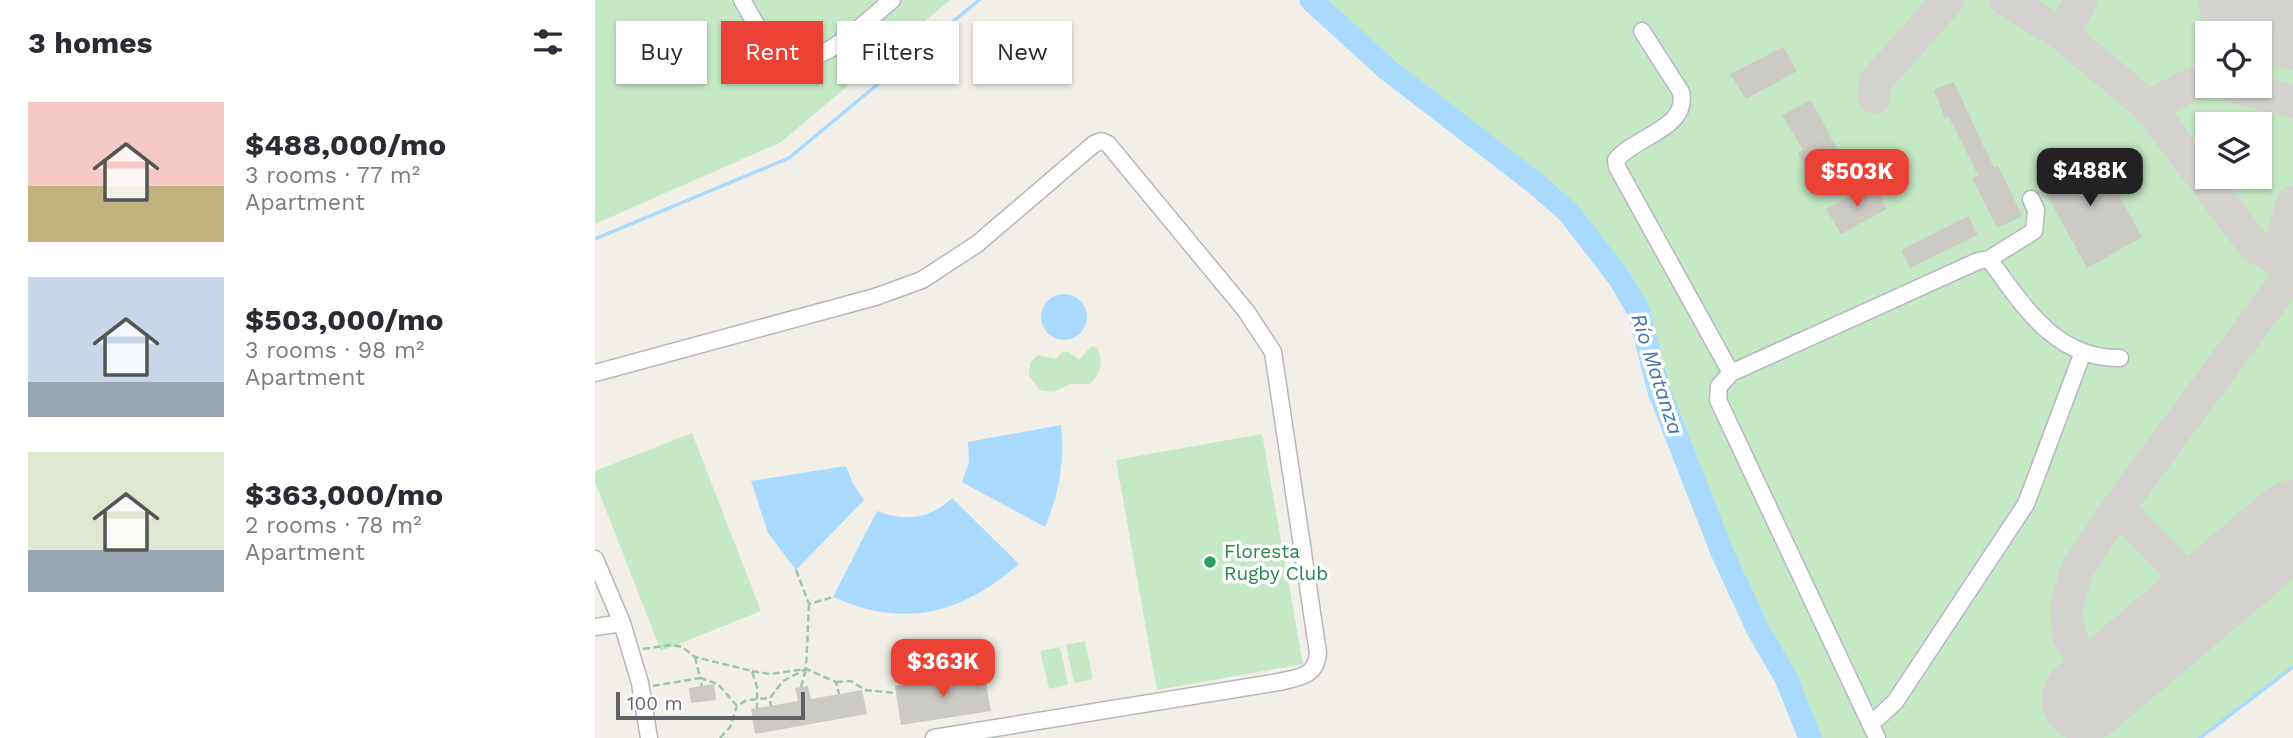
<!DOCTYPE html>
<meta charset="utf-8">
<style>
body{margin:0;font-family:"Work Sans",sans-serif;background:#f2f2f3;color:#2b2b33;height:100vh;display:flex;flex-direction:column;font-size:26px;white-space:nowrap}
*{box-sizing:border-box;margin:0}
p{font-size:23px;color:#7c7c81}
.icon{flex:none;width:38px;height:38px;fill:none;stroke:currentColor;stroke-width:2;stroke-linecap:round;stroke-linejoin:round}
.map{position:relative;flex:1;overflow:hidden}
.drawer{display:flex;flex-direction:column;background:#fff;width:595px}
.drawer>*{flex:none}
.guide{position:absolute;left:21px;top:21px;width:665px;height:63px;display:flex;gap:14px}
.controls{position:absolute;left:1600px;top:21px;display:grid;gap:14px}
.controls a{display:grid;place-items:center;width:77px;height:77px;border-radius:0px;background:#fff;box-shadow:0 2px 5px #0004;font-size:35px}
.scale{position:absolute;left:21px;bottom:18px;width:189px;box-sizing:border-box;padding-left:7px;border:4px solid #5f6368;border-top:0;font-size:19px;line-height:24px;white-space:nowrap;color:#5f6368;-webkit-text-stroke:5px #fff;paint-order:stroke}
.price{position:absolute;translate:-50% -60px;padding:0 16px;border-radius:14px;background:#ea4335;color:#fff;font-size:23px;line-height:46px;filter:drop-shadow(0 2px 4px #0008)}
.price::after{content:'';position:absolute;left:50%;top:42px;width:21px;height:16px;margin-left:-10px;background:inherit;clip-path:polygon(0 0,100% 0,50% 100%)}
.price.current{background:#222;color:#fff}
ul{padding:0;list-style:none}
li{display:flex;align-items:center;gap:21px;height:175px;padding:0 28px}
li span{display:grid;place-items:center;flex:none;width:196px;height:140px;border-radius:0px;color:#555}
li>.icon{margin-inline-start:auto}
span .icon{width:84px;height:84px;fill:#fffc;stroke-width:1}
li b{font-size:30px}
h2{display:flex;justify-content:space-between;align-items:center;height:84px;padding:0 28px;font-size:30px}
.chip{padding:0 24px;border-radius:0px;background:#fff;box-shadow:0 2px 5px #0004;font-size:24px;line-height:63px}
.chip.current{background:#ea4335;color:#fff}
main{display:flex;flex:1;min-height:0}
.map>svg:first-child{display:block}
.green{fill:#c5e8c5;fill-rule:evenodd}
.water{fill:#aadaff}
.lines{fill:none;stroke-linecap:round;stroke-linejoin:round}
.stream{stroke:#aadaff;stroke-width:3.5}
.river{stroke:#aadaff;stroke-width:23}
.taxiway{stroke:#d4d3d0;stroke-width:33}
.runway{stroke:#d4d3d0;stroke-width:86}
.building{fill:#cccac5}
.minor-casing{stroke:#b5b8bc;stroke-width:19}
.path{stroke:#9cc7a9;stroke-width:2.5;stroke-dasharray:7 3.5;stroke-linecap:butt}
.minor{stroke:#fff;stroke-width:16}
.leisure-dot{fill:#2e9e5b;stroke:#fff;stroke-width:2.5}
.labels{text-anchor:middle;stroke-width:7;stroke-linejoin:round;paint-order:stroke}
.leisure-label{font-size:19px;fill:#27864d;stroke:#fff;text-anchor:start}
.water-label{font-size:21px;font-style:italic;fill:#4174aa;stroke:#fff}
</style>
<main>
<section class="drawer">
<h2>3 homes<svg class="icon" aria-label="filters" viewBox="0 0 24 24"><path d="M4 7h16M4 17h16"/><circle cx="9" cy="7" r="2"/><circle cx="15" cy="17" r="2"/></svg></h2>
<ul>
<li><span style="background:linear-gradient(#f6c9c9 60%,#c2b280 0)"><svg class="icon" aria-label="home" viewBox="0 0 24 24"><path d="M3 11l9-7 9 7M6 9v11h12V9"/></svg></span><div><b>$488,000/mo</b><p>3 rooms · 77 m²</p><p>Apartment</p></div></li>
<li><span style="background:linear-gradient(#c9d6e8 75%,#9aa5b1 0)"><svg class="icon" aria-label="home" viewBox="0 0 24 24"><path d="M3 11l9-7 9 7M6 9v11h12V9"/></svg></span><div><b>$503,000/mo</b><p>3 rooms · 98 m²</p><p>Apartment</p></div></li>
<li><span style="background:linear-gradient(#dfe7d0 70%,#9aa5b1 0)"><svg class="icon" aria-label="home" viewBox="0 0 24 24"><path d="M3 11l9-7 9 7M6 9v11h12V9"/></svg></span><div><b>$363,000/mo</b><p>2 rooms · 78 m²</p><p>Apartment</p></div></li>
</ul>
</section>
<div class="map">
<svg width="1698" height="738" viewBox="0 0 1698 738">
<rect width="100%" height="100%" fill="#f1efe8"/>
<path class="green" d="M0 0H355L186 142 0 224Z
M716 0H1698V667L1605 738H1215L1191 678 1163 630 1127 552 1064 391 1044 312 1025 279 974 213 940 183 793 70ZM1612 33H1664V86H1612ZM1612 124H1664V177H1612Z
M496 346 502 348C509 363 506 372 495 384H474L459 392 445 390 434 376 435 363 443 355 461 359 467 352H474L484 360Z
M97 433 166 611 66 651 0 482V471Z
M667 434 708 664 562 690 521 460Z
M490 641 498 679 479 683 471 645Z
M465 647 473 684 454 689 445 651Z"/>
<path class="water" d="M446 317a23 23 0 1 1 46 0a23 23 0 1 1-46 0Z
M466 425C470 462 464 493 450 527L367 482 374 462 373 442Z
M251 466 257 482 269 500 201 570 173 533 156 481Z
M357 498 424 564C367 614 309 629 238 597L282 511C309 522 336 519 357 498Z"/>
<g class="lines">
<path class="stream" d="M0 239 194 158 384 0
M1605 738 1698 667"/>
<path class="river" d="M716 0 793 70 940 183 974 213 1025 279 1044 312 1064 391 1127 552 1163 630 1191 678 1215 738"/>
<path class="taxiway" d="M1411 0 1467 34 1554 107 1660 247 1698 266
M1467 34 1486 0
M1639 86 1698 102
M1279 97 1280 82 1353 0
M1554 107 1595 85 1612 80
M1681 259 1698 202
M1523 508 1610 597
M1507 684 1474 637 1471 607 1482 570 1523 508 1698 271"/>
<path class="runway" d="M1646 0 1698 27
M1490 699 1698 523"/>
</g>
<path class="building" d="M1188 47 1202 71 1151 99 1135 74Z
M1359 82 1385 139 1399 167 1403 166 1427 216 1402 228 1377 178 1383 175 1354 117 1350 119 1339 90Z
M1216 100 1253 169 1220 186 1203 153 1208 150 1187 115Z
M1497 147 1547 237 1492 268 1443 179Z
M1278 184 1292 209 1246 234 1231 209Z
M1373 216 1383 235 1315 268 1306 250Z
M389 672 396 711 306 725 300 686Z
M119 684 121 700 96 703 94 688Z
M213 686 216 699 267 690 272 714 160 734 156 709 203 701 200 688Z"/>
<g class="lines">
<defs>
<path id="minor" d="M147 0C157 17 169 42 186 53 221 76 271 21 297 0
M1047 31 1086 92C1094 129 1040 136 1021 160L1022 167 1136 373
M1394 259 1439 231 1441 210 1436 199
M0 373 280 297 327 280 382 244 499 144 506 141 513 144 651 311 678 352 723 653C721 677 704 677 684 682L339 738
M0 559 27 623
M0 627 27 623 45 683 54 738
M1276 724 1300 702 1431 504 1488 352
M1282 738 1123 400 1124 386 1136 373 1383 261 1394 259C1428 305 1460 359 1525 358"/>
</defs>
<use href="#minor" class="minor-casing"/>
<path class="path" d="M201 570 214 604 238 597
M214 604 211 669 241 682 244 694
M48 649 76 645 87 647 100 657 157 671 162 687V708
M100 657 105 678 123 684 142 706 152 700 175 698
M157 671 175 674 211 669 188 681 175 698 176 706
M241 682 256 681 270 690 301 693
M58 686 105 678 107 686
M206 687 211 669
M125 738 135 727 142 706"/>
<use href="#minor" class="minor"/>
</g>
<circle class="leisure-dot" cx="615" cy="562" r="7"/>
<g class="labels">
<g class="leisure-label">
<text x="629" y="558">Floresta<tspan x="629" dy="22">Rugby Club</tspan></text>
</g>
<g class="water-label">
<text transform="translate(1062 374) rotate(72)" y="7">Río Matanza</text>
</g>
</g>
</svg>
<div class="controls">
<a><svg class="icon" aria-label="locate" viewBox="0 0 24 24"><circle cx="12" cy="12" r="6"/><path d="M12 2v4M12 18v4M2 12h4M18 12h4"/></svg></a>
<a><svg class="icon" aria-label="layers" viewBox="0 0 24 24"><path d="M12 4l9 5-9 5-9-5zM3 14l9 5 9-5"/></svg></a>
</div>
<div class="scale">100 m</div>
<b class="price current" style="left:1495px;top:208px">$488K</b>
<b class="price" style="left:1262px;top:209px">$503K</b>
<b class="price" style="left:348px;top:699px">$363K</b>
<div class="guide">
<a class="chip">Buy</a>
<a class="chip current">Rent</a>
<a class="chip">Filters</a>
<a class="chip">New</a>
</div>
</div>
</main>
